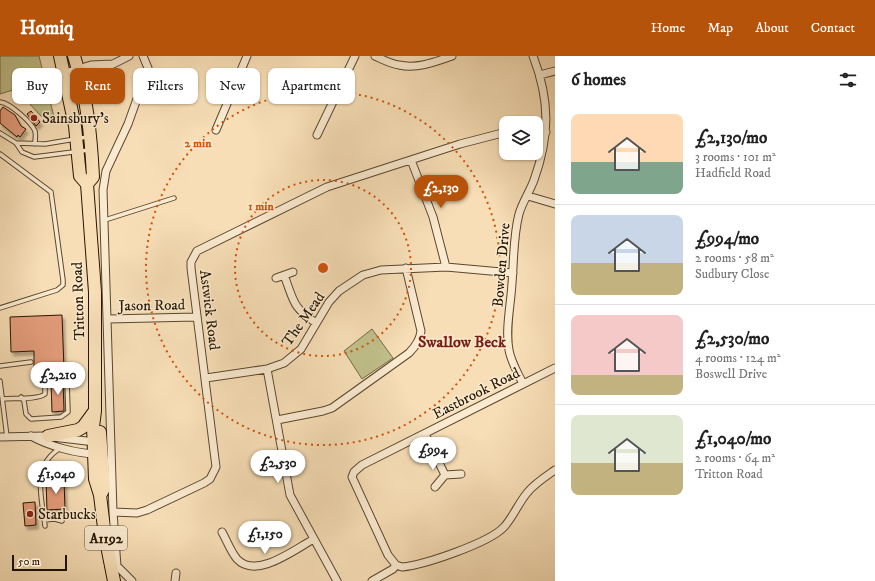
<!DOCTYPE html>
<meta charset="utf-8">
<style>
body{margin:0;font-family:"IM FELL DW Pica",serif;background:#f6f6f6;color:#222;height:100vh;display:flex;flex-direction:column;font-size:15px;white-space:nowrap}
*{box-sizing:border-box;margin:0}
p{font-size:13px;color:#767676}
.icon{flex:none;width:22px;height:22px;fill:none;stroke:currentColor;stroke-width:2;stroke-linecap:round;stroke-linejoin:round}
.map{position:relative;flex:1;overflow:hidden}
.panel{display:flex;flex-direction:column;background:#fff;width:320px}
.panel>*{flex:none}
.banner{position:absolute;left:12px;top:12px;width:380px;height:36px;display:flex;gap:8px}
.tools{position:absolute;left:499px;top:60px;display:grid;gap:8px}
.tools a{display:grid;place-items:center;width:44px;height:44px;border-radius:8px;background:#fff;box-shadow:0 1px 3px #0004;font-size:20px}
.scale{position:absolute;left:12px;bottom:10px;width:55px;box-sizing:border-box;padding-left:4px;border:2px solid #251500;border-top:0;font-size:11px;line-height:14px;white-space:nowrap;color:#251500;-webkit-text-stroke:3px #faead0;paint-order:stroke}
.price{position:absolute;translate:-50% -34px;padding:0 9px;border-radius:14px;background:#fff;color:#222;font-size:13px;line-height:26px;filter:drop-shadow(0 1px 2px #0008)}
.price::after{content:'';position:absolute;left:50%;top:24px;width:12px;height:9px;margin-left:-6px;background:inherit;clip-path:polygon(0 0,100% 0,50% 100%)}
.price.on{background:#b45309;color:#fff}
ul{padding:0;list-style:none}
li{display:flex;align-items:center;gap:12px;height:100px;padding:0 16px}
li+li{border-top:1px solid #e0e0e0}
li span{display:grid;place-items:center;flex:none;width:112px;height:80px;border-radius:8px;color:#555}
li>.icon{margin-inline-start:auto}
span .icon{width:48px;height:48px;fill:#fffc;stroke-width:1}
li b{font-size:17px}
h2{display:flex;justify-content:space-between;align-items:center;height:48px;padding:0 16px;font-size:17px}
.tag{padding:0 14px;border-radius:8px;background:#fff;box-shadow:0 1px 3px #0004;font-size:14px;line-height:36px}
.tag.on{background:#b45309;color:#fff}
header{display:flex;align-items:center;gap:24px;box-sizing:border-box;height:56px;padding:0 20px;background:#b45309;color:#fff}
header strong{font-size:19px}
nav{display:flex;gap:22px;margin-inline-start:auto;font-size:14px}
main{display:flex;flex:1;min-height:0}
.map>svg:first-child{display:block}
.green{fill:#c1c08b;stroke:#736a46}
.building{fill:#e59d7c;stroke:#251500;filter:url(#shadow)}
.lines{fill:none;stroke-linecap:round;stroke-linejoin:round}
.lane-casing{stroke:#5a472e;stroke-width:5.5}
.street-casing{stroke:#5a472e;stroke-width:9}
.primary-casing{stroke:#251500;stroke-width:14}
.lane{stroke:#faead0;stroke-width:3.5}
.street{stroke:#faead0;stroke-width:7}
.primary{stroke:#f7deb6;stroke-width:12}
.ring{fill:none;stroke:#d4520b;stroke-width:2;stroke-dasharray:2 4}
.poi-dot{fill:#8f2418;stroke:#faead0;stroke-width:1.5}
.labels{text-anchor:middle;stroke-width:3;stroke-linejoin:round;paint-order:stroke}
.shield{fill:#faead0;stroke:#65553e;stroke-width:1}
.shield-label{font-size:14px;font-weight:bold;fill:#251500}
.poi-label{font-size:15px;fill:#251500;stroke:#faead0;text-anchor:start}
.street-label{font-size:15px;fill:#251500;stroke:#faead0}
.neighbourhood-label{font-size:16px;font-weight:bold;fill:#7a1f14;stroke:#faead0}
.centre{fill:#d4520b;stroke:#faead0;stroke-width:2}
.ring-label{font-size:12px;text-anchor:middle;font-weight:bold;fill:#d4520b;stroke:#faead0;stroke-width:3;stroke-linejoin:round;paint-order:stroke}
</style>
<header>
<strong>Homiq</strong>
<nav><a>Home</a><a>Map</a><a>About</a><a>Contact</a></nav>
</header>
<main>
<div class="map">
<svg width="555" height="525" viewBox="0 0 555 525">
<defs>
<filter id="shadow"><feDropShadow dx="2.5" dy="4" stdDeviation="1" flood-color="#0004"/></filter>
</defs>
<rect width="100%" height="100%" fill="#f7deb6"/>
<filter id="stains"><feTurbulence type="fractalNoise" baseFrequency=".005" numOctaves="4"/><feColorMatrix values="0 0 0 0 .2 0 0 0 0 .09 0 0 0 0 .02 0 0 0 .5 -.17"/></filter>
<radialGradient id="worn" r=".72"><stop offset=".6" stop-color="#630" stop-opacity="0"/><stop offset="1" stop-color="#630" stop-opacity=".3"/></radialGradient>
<path class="green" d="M0 0H39L54 61 41 60 16 33 0 38Z
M372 273 393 302 362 323 344 295Z"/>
<path class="building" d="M3 51 15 59 21 70 26 73 20 81 18 79 17 81 0 67V55Z
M31 55 40 66 36 70 27 58Z
M62 259 64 313 34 314V295L11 296 10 261Z
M63 325 64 355 52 356 51 326Z
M64 424 65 453 47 454 46 425Z
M35 446 36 469 25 470 23 447Z"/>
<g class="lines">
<defs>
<path id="lane" d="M0 46C10 47 31 66 35 75 36 79 35 84 35 88
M0 77 16 87 22 96 34 101 89 94
M16 87 45 88 87 81
M0 98 51 136 63 224V229L57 234 0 252
M105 164 174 142
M0 310 31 306
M0 325 7 381
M3 343C13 342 38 344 45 338V323L46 320 62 318 67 324 68 356 61 361 31 363 26 358 24 345 21 341
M44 464 55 463 62 465
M45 470C42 442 31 411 59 393"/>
<path id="street" d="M375 0C382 3 390 8 399 9 417 13 435 6 452 0
M65 17 91 9 113 8
M540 19 555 15
M66 23H81L96 19 113 8 129 0
M216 74 247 0
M536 76H546
M317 79 355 0
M411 104 433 161 446 211
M528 140 555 148
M284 219C294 245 292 251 316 267
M276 222 293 216
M108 263 196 261
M555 312 362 409 354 416 352 421 388 499 396 509 402 511C424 509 489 487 504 471 513 461 518 448 527 437 534 428 545 421 555 414
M267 313 290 439 337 525
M206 322 267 313 284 307 301 293 329 246 339 235 363 219 381 214 446 211 513 217
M523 328C518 317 511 306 509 294 505 273 511 248 512 227 514 204 513 181 519 158 522 147 530 135 534 124 550 80 550 44 533 0
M277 364 323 355 332 352 409 297C416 290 420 284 421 275L406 212
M425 378 445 419 461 418
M31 380C49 390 77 398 98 398
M0 381 44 380 95 386
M435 431 445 419
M113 456 137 457 147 454 204 427 210 423 216 411 191 212V206L197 195 327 131 460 88 506 76
M222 476C227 485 231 496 237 503 256 524 295 493 314 483
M132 525 117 510 113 456 103 134 106 115 128 68 148 12 143 0
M175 525 176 517
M372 525 393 513 396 509"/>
<path id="primary" d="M60 0 75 70 80 120 87 128 95 236V355L93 371 95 423 100 439 105 480 114 525
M74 0C87 40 91 80 93 121L87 128
M100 376 104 432 101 438
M48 380 78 374 83 371 94 356"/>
</defs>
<use href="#lane" class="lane-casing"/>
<use href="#street" class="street-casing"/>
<use href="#primary" class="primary-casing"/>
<use href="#lane" class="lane"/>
<use href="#street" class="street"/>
<use href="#primary" class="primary"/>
</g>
<g class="ring">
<circle cx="323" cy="212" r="88"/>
<circle cx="323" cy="212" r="177"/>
</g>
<g class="poi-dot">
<circle cx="34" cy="62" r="4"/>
<circle cx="30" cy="458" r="4"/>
</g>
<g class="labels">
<rect class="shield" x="85" y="470" width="42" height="24" rx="3"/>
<g class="shield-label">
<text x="106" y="487">A1192</text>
</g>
<g class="poi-label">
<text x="42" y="67">Sainsbury's</text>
<text x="38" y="463">Starbucks</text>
</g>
<g class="street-label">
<text transform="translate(501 209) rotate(-85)" y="5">Bowden Drive</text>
<text transform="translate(78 245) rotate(-92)" y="5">Tritton Road</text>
<text transform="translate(152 249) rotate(-1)" y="5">Jason Road</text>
<text transform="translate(210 254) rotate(83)" y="5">Astwick Road</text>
<text transform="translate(303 263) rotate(-55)" y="5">The Mead</text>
<text transform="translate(476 337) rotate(-27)" y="5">Eastbrook Road</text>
</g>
<g class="neighbourhood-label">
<text x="462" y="291">Swallow Beck</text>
</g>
</g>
<circle cx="323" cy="212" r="6" class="centre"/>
<g class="ring-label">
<text x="198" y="91">2 min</text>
<text x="261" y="154">1 min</text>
</g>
<rect width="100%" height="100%" filter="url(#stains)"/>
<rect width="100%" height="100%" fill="url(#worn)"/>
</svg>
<div class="tools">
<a><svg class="icon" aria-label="layers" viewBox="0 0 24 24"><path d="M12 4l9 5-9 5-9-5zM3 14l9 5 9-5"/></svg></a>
</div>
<div class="scale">50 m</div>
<b class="price on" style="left:441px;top:153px">£2,130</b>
<b class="price" style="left:58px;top:340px">£2,210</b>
<b class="price" style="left:433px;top:415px">£994</b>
<b class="price" style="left:278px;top:428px">£2,530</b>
<b class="price" style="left:56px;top:439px">£1,040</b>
<b class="price" style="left:265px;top:499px">£1,150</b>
<div class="banner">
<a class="tag">Buy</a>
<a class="tag on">Rent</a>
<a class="tag">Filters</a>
<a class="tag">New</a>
<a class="tag">Apartment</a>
</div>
</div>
<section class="panel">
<h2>6 homes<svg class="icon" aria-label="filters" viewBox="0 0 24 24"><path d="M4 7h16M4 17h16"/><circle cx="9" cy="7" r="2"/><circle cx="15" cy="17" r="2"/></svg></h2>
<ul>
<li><span style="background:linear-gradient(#ffd9b3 60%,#7fa58c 0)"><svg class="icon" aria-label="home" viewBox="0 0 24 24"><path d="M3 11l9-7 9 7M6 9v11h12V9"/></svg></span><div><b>£2,130/mo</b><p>3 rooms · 101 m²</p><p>Hadfield Road</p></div></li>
<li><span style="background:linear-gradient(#c9d6e8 60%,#c2b280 0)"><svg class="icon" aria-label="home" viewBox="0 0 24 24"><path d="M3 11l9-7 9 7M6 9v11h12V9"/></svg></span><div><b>£994/mo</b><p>2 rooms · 58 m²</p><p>Sudbury Close</p></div></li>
<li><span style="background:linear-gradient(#f6c9c9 75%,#c2b280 0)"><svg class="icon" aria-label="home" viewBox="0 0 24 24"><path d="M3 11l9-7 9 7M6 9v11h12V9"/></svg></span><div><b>£2,530/mo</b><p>4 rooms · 124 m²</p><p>Boswell Drive</p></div></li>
<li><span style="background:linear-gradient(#dfe7d0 60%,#c2b280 0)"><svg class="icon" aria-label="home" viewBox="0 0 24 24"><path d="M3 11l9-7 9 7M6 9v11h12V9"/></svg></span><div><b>£1,040/mo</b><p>2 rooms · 64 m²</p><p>Tritton Road</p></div></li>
</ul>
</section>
</main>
